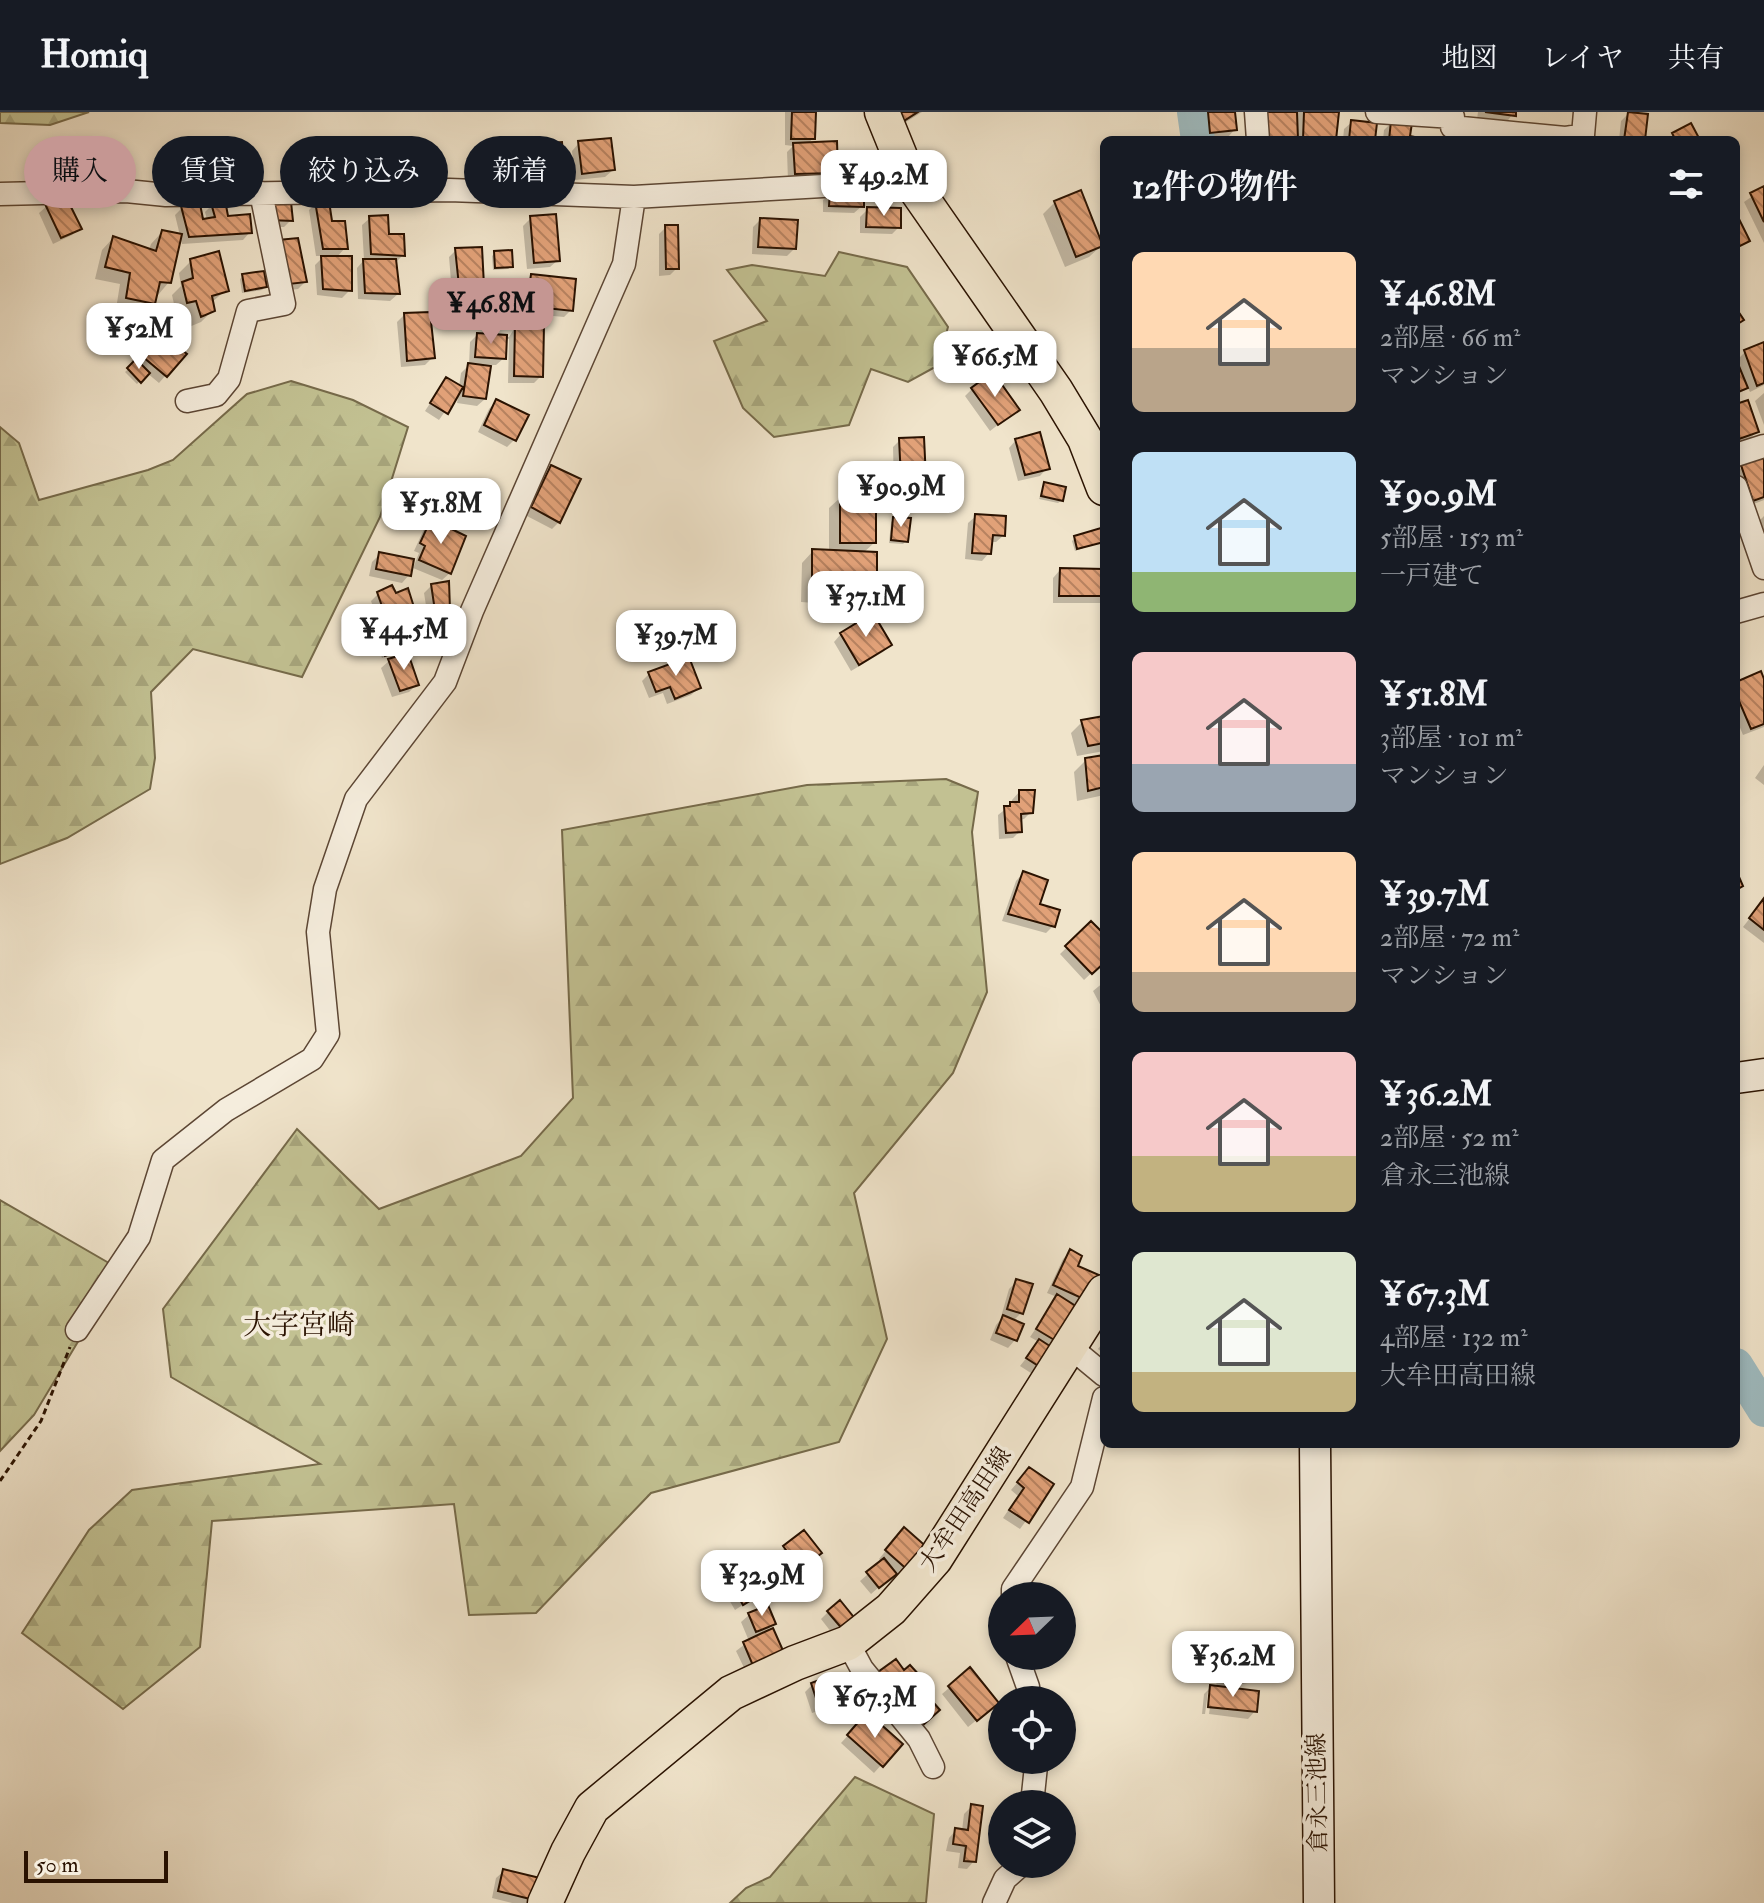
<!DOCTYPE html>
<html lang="ja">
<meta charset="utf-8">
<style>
body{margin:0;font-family:"IM FELL Double Pica","Noto Serif JP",serif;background:#242831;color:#f1f3f6;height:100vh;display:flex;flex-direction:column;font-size:30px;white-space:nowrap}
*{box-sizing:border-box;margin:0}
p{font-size:26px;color:#9ea1a6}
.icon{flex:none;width:44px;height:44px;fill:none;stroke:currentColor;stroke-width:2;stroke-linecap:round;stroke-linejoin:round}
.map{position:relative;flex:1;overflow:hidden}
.side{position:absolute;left:1100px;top:24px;width:640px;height:1312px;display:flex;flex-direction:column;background:#171b24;border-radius:12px;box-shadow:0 4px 12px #0003}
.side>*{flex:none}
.banner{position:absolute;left:24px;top:24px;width:760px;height:72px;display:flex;gap:16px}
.needle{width:52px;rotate:247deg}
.tools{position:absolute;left:988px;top:1470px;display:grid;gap:16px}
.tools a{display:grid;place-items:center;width:88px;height:88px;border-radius:50%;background:#171b24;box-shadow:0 4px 12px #0003;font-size:40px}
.scale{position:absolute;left:24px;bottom:20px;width:144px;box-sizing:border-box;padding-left:8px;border:4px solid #2a1201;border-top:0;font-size:22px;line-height:28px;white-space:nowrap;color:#2a1201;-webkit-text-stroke:6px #f5eddd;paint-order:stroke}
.price{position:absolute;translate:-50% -68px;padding:0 18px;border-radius:16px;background:#fff;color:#222;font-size:26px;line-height:52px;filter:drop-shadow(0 2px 4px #0008)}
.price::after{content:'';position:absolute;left:50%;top:48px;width:24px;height:18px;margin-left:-12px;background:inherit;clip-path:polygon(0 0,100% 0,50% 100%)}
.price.current{background:#c59692;color:#111}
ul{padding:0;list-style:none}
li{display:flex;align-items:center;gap:24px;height:200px;padding:0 32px}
li span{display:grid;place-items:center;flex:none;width:224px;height:160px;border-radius:12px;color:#555}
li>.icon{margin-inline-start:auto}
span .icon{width:96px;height:96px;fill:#fffc;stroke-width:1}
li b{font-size:34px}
h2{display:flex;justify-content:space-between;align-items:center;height:96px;padding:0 32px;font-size:34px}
.tag{padding:0 28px;border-radius:36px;background:#171b24;box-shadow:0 4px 12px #0003;font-size:28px;line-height:72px}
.tag.current{background:#c59692;color:#111}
header{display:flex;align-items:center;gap:48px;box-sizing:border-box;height:112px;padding:0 40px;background:#171b24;border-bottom:2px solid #363941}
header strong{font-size:38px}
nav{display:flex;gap:44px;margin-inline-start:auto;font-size:28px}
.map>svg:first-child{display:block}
.forest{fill:url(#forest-firs);stroke:#766a4a;stroke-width:2}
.shadow{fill:#0003}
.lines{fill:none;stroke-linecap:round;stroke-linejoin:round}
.river{stroke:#9fbcc1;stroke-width:34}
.building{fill:url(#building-back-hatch);stroke:#2a1201;stroke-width:2}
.street-casing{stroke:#5c4634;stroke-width:25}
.secondary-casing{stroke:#2a1201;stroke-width:33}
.primary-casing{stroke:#2a1201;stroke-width:37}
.path{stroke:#2a1201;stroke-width:3;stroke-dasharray:6 4;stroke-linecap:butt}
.street{stroke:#f5eddd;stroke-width:22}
.secondary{stroke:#f5eddd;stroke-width:30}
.primary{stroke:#f0e4cb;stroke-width:34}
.labels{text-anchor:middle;stroke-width:7;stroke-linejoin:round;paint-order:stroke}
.street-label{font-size:24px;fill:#2a1201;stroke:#f5eddd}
.quarter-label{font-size:28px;fill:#2a1201;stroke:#f5eddd}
</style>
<header>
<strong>Homiq</strong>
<nav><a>地図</a><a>レイヤ</a><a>共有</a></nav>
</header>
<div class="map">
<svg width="1764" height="1791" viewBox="0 0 1764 1791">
<defs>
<pattern id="forest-firs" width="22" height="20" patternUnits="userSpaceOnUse" patternTransform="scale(2)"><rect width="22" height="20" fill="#c2c192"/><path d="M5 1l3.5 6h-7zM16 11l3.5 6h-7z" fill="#a7a57c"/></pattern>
<pattern id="building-back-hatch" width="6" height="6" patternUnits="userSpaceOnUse" patternTransform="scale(2)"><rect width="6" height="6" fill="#e1a178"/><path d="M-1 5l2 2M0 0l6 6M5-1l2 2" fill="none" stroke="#b78260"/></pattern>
</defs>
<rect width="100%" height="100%" fill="#f0e4cb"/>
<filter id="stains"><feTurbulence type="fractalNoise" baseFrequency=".0025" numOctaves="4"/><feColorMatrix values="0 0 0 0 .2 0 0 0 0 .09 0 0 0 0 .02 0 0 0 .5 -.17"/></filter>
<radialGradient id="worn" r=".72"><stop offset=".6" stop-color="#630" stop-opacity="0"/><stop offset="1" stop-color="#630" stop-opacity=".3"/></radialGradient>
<path class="forest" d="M0 0H89L50 13 0 11Z
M839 140 907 155 948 215 937 254 908 270 871 257 849 313 774 325 743 296 714 229 767 209 727 158 752 153 825 164Z
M291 269 353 288 408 315 380 405 302 565 193 537 151 580 155 646 150 677 67 726 0 752V315L19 331 39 388 148 358 173 348 247 282Z
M946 667 978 680 972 720 987 880 953 961 854 1081 887 1227 839 1330 651 1381 536 1501 469 1503 454 1392 212 1409 200 1535 123 1597 22 1521 89 1418 132 1378 320 1352 171 1265 163 1197 297 1017 379 1097 521 1044 573 986 562 718 807 673Z
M0 1088 121 1158 34 1303 0 1339Z
M855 1665 934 1702 926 1791H730L746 1776 770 1765Z"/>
<path class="shadow" d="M785 0H814L813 26 808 32 836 60 828 67 788 69 787 40 793 34 785 33Z
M882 0H922L887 22Z
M1202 0H1233L1235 17 1228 25 1203 27Z
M1267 0H1295V3L1298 0H1337L1334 28H1261L1260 7Z
M1478 0H1514L1506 11 1477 7Z
M1628 2 1643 28H1619L1621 9Z
M1352 10 1373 28H1343L1344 17Z
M1391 11 1408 26 1426 28H1383L1384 18Z
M579 31 613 58 605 65 575 68 572 39Z
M522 35 563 66 555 73 518 76 515 43Z
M231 50 259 63 251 70 229 76 224 57Z
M1764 76V131L1744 90Z
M831 81 862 94 854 101 823 100V88Z
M1055 90 1101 134 1089 145 1065 155 1043 102Z
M316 91 345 136 336 146 350 178 342 186 317 183 315 153 324 144H316L309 98Z
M212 93 226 107 250 120 243 128 182 132 175 103 182 96 202 109 207 108 205 100Z
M47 94 80 116 72 123 53 132 39 101Z
M868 97 899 115 892 122 860 121V105Z
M262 98 291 108 284 115H263Z
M370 106 403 143 394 152 398 182 390 189 358 187 357 156 364 148 362 113Z
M531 106 558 148 550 155 527 157 523 114Z
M760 108 794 137 787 144 752 142 753 115Z
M666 115 677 156 670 163 659 164V122Z
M162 120 169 170 142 202 116 197 120 172 95 167 102 138 113 126 149 138 151 132Z
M269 131 305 170 298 177 273 180Z
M456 138 482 173 475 181H452L449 145Z
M495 141 511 154 508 157 493 158 492 144Z
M191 149 226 178 211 191 213 198 201 210 189 215 184 199 176 201 172 183 181 174 179 161Z
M243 164 265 175 262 178 242 181 240 167Z
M531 164 571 198 564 205 521 201 524 172Z
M404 203 433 245 425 253 401 255 397 210Z
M516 214 541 264 534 271H508L509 227 505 226 504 246 496 253H489L485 287 477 294 457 291 459 279 439 308 425 299 446 267 459 275 461 261 469 253 470 230 477 223 509 225Z
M159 222 166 263 159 271 147 261 137 272 125 260 135 251 131 249Z
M1764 232V273L1750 280 1747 274 1736 284V249L1745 240Z
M972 277 1017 298 990 319 965 284Z
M1764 281V313L1755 289Z
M496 289 515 327 507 335 478 320 489 297Z
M1736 294 1757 319 1750 327 1736 331Z
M900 328 924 367 917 374 894 375 893 335Z
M1016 328 1047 356 1040 364 1018 369 1009 336Z
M1764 347V388L1746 395 1736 361 1742 355Z
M551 356 559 410 552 417 525 403 544 363Z
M1045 372 1062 388 1058 391 1039 387Z
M841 385 874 431 863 441 875 470 863 482 825 481 815 491 801 490 802 451 813 439 829 440V396Z
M976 404 1004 423 996 430H990L989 441 982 449 965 447 968 411Z
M1764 404V429L1757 411Z
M894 407 906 429 903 432 889 431 891 410Z
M431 409 450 461 442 468 413 456 419 441 414 439 424 417Z
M1075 426 1103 429 1075 439 1072 429Z
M380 442 409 463 402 471 369 464 372 450Z
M1060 458 1104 459V488L1100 491H1053V466Z
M431 474 448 498 440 505 428 506 424 481Z
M378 482 416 507 408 515 394 519 402 537 382 546 377 530 384 526 371 489Z
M841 522 890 533 883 540 851 559 834 530Z
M407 543 416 573 409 580 392 585 381 556 389 549Z
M650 561 699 576 691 583 667 592 663 581 649 586 642 569Z
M1736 572H1764V615L1743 623 1736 606Z
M1104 605V639L1077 644 1071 621 1082 610Z
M1104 645V683L1077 689 1074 660 1086 648Z
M1764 653V673L1755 666Z
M1019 680 1031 700 1024 707 1019 708 1020 719 1013 726 999 727 998 703 1012 692V688Z
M1023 761 1037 793 1053 814 1046 821 1002 809 1016 769Z
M1764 788V831L1743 815Z
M1091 812 1104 825V849L1084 868 1060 842Z
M1104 870V900L1093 879Z
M1070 1140 1075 1155 1096 1164 1037 1265 1020 1254 1039 1230 1030 1225 1057 1185 1047 1181 1063 1147Z
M1017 1169 1021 1201 1013 1209 1015 1228 1008 1236 990 1228 996 1213 1003 1205H1001L1009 1177Z
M1104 1229V1242L1098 1237Z
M1022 1365 1052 1373 1020 1417 1003 1406 1018 1384 1011 1378Z
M804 1420 812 1448 792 1463 777 1443Z
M897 1425 926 1437 901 1466 895 1461 871 1482 860 1469 882 1450 879 1447Z
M732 1474 764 1479 735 1498 725 1481Z
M767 1495 774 1511 763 1523 782 1542 747 1562 736 1539 749 1529 741 1510 749 1503Z
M828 1500 854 1508 835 1525 821 1507Z
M1222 1553 1256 1564 1248 1571 1222 1575 1255 1599 1248 1607 1209 1602 1212 1580H1208L1205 1602H1202L1204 1582 1211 1575 1217 1576 1215 1561Z
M970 1558 989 1598 968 1615 942 1582Z
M812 1573 831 1575 864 1583 857 1591 830 1601 828 1596 812 1601 805 1580Z
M867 1603 900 1632 874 1661 841 1631Z
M972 1694 974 1749 967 1757 958 1756 960 1741 946 1739 949 1726 956 1718 962 1719 964 1702Z
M504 1759 532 1787 528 1791H512L492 1786 496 1766Z"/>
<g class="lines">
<path class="river" d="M1194 0 1198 28
M1736 1253 1764 1298"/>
</g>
<path class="building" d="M792 0H816L815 27H791Z
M892 0H918L899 12Z
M1208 0H1235L1237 18 1210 21Z
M1267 0H1297L1298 28H1267Z
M1304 0H1339L1336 28H1303Z
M1485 0H1516V4Z
M1628 0 1648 2 1645 28H1624Z
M1351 8 1377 11 1375 28H1349Z
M1391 9 1412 11 1410 24 1429 28H1389Z
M1691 11 1700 28H1672L1675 27 1672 21Z
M611 26 615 58 582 62 578 29Z
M837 29 838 61 795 62 793 31Z
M562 30 565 66 524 70 521 33Z
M256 43 261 63 236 70 230 48Z
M1764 74V110L1750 81Z
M1081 78 1103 134 1076 145 1054 89Z
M830 79 864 80V95L829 94Z
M65 83 82 117 61 126 45 92Z
M225 88 228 104 250 102 252 121 189 125 181 94 200 92 203 107 215 105 211 91Z
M268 88 291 90 293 109 269 108Z
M315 89H329L332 109H345L348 137H323Z
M867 95 901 96V116L866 115Z
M1736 101 1750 129 1736 136Z
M556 102 560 149 534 151 530 104Z
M388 103 389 122H404L405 144 371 142 369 104Z
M760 106 798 108 796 137 758 135Z
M665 113H678L679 157H666Z
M162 118 182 122 171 171 160 170 155 192 126 186 130 161 105 155 113 124 156 139Z
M298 126 307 170 280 173 268 129Z
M482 135 484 174H459L455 136Z
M512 138 513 155 495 156 494 139Z
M219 139 229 179 212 184 215 199 201 205 196 189 187 191 182 170 193 166 190 147Z
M321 144H352V179L323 177Z
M363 147H396L400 182 365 181Z
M264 159 267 175 245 179 242 162Z
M531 162 576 167 573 199 527 194Z
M1736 196 1744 208 1736 213Z
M430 200 435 246 407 249 404 201Z
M515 212 544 213 543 265 514 264Z
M158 220 187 242 167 265 137 240Z
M477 221 507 223 506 247 475 245Z
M1764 230V271L1757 274 1744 238Z
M136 247 150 261 141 271 127 256Z
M1736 247 1748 276 1736 281Z
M468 251 491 254 486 287 463 284Z
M993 260 1020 298 998 313 971 276Z
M446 265 463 275 448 302 430 291Z
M496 287 529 303 516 329 484 313Z
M1748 288 1759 320 1736 328V292Z
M1040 320 1050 357 1025 363 1015 327Z
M924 325 926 367 901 368 899 326Z
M1764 345V385L1753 389 1741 353Z
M551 353 581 367 560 411 531 395Z
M1044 370 1066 375 1063 389 1041 384Z
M840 383H876V431H840Z
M975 402 1006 404 1005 424 993 423 991 442 972 441Z
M893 405 911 406 908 430 891 428Z
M431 407 466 424 451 462 419 448 425 434 420 431Z
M1101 416 1104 430 1077 437 1074 424Z
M812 437 877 440V471L829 470V480H812Z
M379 440 414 447 411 464 376 457Z
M1060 456 1104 457V484H1059Z
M449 469 450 498 435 499 431 472Z
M392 473 396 481 408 476 418 508 390 517 377 480Z
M873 501 892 533 859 553 840 521Z
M396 519 405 537 385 544 379 525Z
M408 541 419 573 400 579 388 547Z
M689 545 701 576 675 587 670 575 656 580 648 560Z
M1761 559 1764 567V612L1751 617 1736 582V570Z
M1104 604V631L1088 634 1081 608Z
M1104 643V675L1088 679 1085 646Z
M1019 678H1035L1033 701 1021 702 1022 720 1006 721 1004 694H1010V690H1019Z
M1736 758 1743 774 1736 778Z
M1023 759 1048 768 1040 792 1060 798 1055 815 1008 802Z
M1764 786V818L1749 806Z
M1091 809 1104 822V851L1092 862 1065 834Z
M1070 1137 1082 1144 1078 1154 1099 1163 1088 1189 1053 1173Z
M1016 1167 1033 1172 1023 1202 1007 1197Z
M1057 1182 1082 1198 1061 1232 1036 1217Z
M1003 1203 1024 1212 1017 1229 996 1221Z
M1039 1227 1059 1240 1046 1259 1026 1246Z
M1029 1355 1054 1372 1029 1411 1009 1398 1024 1376 1017 1370Z
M904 1415 929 1437 910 1460 885 1438Z
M804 1418 822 1441 800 1457 783 1434Z
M884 1446 897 1462 879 1476 866 1460Z
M754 1459 766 1479 743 1493 731 1472Z
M840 1488 856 1508 844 1519 827 1499Z
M768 1493 776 1512 756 1520 748 1501Z
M773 1516 785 1543 754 1556 743 1530Z
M1255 1546 1258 1564 1224 1570 1221 1551Z
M896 1547 904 1558 910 1553 921 1565 898 1584 878 1560Z
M970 1555 999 1591 977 1609 948 1574Z
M858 1562 866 1584 837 1595 835 1590 819 1595 811 1571 830 1564 833 1572Z
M918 1573 940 1598 923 1613 901 1589Z
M1210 1573 1259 1579 1257 1600 1208 1595Z
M867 1600 903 1632 883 1655 847 1623Z
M971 1692 983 1694 976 1750 964 1749 966 1734 953 1732 955 1716 968 1718Z
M503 1757 540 1766 534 1788 498 1779Z"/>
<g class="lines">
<defs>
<path id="street" d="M1256 0 1258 28
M1377 0 1453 5
M1452 15 1565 26 1583 23V28
M1583 23 1585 0
M0 82 126 79 166 83 449 78 634 85 910 69
M187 289 216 283 229 267 248 199 284 192 261 81
M1736 343 1764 334
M1736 375 1764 456
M1736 500 1764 492
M77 1218 139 1125 163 1048 226 998 312 947 328 922 318 820 325 777 356 687 445 570 472 499 624 152 634 85
M1069 1234 1104 1263
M1013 1484V1477L1082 1375 1104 1286
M848 1531 862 1557 919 1627 933 1655
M1017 1544 1028 1575V1588
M1032 1692 1036 1654 1034 1648
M994 1791 1005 1767 1022 1752"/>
<path id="secondary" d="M1736 966 1764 962
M1315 1332 1319 1791"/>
<path id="primary" d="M882 0 910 69 1056 279 1085 327 1104 376
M545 1791 568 1740 592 1696 731 1581 795 1551 848 1531 891 1497 935 1447 1104 1180"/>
</defs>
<use href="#street" class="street-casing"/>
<use href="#secondary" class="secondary-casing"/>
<use href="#primary" class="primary-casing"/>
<path class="path" d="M0 1369 41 1309 70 1235"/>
<use href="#street" class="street"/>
<use href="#secondary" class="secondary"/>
<use href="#primary" class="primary"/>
</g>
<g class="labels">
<g class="street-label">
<text transform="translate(965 1397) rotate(-56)" y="8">大牟田高田線</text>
<text transform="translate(1317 1681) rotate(-91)" y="8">倉永三池線</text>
</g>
<g class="quarter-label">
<text x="299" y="1222">大字宮崎</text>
</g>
</g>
<rect width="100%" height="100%" filter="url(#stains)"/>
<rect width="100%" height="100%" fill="url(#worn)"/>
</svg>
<div class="tools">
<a><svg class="needle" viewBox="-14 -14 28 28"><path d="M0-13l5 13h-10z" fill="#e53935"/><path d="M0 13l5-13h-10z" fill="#9ea1a6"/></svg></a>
<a><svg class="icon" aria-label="locate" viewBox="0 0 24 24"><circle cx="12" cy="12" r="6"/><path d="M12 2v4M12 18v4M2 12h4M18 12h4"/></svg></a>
<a><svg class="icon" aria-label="layers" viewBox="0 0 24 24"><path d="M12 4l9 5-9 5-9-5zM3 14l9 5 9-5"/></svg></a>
</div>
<div class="scale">50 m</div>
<b class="price" style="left:884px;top:106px">¥49.2M</b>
<b class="price current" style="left:491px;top:234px">¥46.8M</b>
<b class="price" style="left:139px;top:259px">¥52M</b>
<b class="price" style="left:995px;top:287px">¥66.5M</b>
<b class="price" style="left:901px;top:417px">¥90.9M</b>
<b class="price" style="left:441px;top:434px">¥51.8M</b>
<b class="price" style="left:866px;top:527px">¥37.1M</b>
<b class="price" style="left:404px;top:560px">¥44.5M</b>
<b class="price" style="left:676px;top:566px">¥39.7M</b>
<b class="price" style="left:762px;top:1506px">¥32.9M</b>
<b class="price" style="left:1233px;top:1587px">¥36.2M</b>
<b class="price" style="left:875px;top:1628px">¥67.3M</b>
<div class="banner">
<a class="tag current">購入</a>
<a class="tag">賃貸</a>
<a class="tag">絞り込み</a>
<a class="tag">新着</a>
</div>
<section class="side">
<h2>12件の物件<svg class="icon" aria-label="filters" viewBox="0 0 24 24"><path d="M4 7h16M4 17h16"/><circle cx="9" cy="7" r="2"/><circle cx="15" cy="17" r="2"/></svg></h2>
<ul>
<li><span style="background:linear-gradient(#ffd9b3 60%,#b9a48a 0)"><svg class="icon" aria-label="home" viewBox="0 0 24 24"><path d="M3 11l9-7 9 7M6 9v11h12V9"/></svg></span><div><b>¥46.8M</b><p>2部屋 · 66 m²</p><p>マンション</p></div></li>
<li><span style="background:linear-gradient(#bfe0f5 75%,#8fb573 0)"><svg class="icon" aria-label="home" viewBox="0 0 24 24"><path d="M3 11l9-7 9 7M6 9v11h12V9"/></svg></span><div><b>¥90.9M</b><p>5部屋 · 153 m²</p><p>一戸建て</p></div></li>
<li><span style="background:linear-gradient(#f6c9c9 70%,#9aa5b1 0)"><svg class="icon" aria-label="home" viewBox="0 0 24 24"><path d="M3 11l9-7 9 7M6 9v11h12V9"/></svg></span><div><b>¥51.8M</b><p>3部屋 · 101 m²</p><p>マンション</p></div></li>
<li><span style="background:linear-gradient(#ffd9b3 75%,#b9a48a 0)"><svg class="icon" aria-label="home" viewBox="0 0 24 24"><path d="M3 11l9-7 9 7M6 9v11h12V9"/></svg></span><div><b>¥39.7M</b><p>2部屋 · 72 m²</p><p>マンション</p></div></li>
<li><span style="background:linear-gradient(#f6c9c9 65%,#c2b280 0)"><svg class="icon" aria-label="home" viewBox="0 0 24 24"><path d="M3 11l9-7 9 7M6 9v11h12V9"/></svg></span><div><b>¥36.2M</b><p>2部屋 · 52 m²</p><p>倉永三池線</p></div></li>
<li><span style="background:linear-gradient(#dfe7d0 75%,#c2b280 0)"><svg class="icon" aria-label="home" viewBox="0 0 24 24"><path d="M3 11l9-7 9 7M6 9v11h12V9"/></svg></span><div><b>¥67.3M</b><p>4部屋 · 132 m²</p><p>大牟田高田線</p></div></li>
</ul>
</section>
</div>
